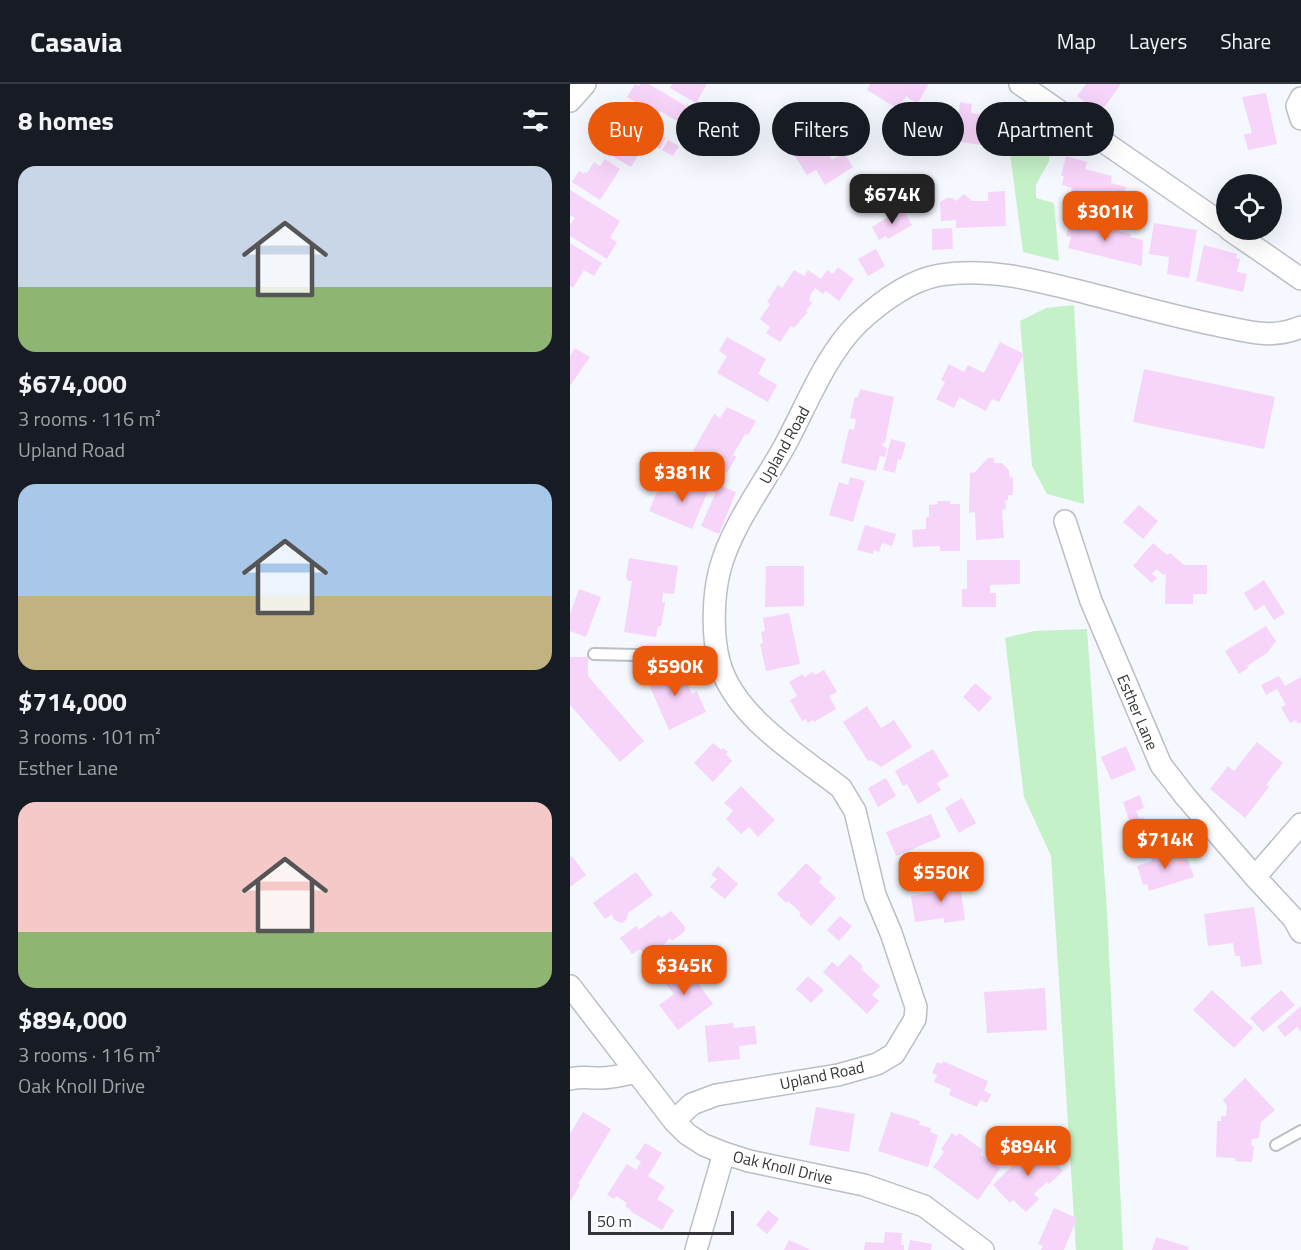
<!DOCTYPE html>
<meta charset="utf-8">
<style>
body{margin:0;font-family:"Titillium Web",sans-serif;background:#242831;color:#f1f3f6;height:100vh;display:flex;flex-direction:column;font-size:22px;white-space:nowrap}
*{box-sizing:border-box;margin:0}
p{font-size:20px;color:#9ea1a6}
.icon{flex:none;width:33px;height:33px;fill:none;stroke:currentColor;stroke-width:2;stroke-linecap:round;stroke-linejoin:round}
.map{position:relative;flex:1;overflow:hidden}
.side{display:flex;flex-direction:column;background:#171b24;width:570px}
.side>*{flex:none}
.top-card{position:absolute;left:18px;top:18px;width:570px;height:54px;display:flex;gap:12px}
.tools{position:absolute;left:646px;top:90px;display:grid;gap:12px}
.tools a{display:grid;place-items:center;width:66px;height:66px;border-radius:50%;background:#171b24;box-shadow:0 6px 24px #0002;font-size:30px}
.scale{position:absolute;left:18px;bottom:15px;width:146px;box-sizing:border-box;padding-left:6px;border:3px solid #343538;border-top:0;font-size:16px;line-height:21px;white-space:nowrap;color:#343538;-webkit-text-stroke:4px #fff;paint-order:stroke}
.price{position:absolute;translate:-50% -51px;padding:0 14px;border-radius:12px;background:#ea580c;color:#fff;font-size:20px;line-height:39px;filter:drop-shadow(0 2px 3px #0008)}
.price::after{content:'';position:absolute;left:50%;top:36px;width:18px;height:14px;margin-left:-9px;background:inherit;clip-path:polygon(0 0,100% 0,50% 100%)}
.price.selected{background:#222;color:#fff}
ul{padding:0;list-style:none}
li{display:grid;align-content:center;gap:12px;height:318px;padding:0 18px}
li span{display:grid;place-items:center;height:186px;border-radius:18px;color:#555}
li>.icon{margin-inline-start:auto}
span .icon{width:108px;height:108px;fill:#fffc;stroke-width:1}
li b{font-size:26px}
h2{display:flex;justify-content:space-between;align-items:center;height:72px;padding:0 18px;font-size:26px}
.chip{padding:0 21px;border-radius:27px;background:#171b24;box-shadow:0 6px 24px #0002;font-size:21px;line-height:54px}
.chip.selected{background:#ea580c;color:#fff}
header{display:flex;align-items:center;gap:36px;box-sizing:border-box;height:84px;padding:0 30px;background:#171b24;border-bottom:2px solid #363941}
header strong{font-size:28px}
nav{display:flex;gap:33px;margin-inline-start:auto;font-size:21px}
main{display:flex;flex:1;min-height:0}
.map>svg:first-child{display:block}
.green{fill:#c5f1c8}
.building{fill:#f7d4fa}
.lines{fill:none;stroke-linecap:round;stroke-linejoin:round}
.lane-casing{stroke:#bbbec6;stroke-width:14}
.street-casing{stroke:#bbbec6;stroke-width:24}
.lane{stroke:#fff;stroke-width:10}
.street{stroke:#fff;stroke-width:21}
.labels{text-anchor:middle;stroke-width:4.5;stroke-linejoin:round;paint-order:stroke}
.street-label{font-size:16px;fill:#343538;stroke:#fff}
</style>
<header>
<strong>Casavia</strong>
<nav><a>Map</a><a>Layers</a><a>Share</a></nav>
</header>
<main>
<section class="side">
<h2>8 homes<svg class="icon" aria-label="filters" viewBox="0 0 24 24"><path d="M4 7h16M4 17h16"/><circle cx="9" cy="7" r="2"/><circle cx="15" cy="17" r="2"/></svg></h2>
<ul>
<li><span style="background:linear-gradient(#c9d6e8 65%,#8fb573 0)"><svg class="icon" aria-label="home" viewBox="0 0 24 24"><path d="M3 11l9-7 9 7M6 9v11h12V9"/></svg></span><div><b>$674,000</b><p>3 rooms · 116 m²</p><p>Upland Road</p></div></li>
<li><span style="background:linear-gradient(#a9c7e8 60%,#c2b280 0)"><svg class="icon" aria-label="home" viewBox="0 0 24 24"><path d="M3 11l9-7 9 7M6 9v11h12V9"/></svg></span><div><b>$714,000</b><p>3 rooms · 101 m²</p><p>Esther Lane</p></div></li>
<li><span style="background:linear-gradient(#f6c9c9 70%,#8fb573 0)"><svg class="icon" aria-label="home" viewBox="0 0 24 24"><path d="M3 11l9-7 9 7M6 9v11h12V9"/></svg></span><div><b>$894,000</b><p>3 rooms · 116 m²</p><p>Oak Knoll Drive</p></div></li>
</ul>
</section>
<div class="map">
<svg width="731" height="1166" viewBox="0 0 731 1166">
<rect width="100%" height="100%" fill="#f5f8ff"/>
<path class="green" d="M445 18 481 40 479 77 466 101V114L484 119 489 177 453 168 435 31 442 32Z
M504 221 514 420 477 410 462 382 450 237 476 224Z
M517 545 537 827 553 1166H506L481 772 454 713 435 554 464 547Z"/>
<path class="building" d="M65 0 69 2 70 0H79L121 25 112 40 90 27 87 31 89 33 83 44 67 34 74 23 57 13Z
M102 0H137L126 19 100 4Z
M300 0H359L347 20 336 12 328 25 297 6Z
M516 0H551L530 29 507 12Z
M696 9 707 60 678 66 674 50 682 49 672 13Z
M390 18 402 20 401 29 424 33 420 62 376 56 370 39 380 26 389 28Z
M39 32 73 53 69 59 74 62 61 83 20 59Z
M239 39 262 76 274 69 283 83 255 101 246 86 237 91 214 55Z
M80 46 96 54 90 65 75 56Z
M98 56 109 62 103 72 92 66Z
M496 72 517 78 515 85 542 92 541 99 556 103 553 116 522 108 520 115 500 110 502 104 492 101 494 92H491Z
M35 75 50 85 30 116 2 98 9 87 14 90 15 88 17 89 24 78 30 82Z
M0 106 50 137 40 154 47 158 37 175 0 152V141L5 134 0 131Z
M435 107 436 142 386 144V136L371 137 370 118 377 114H383L386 117 394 110 402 117H418V108Z
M332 124 342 141 318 155 316 152 309 156 302 143Z
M500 135 561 150 560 153 573 156 572 182 498 164 501 153 496 152Z
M584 139 627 146 619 194 597 190 599 173 579 170Z
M382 144 383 165 362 166V145Z
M0 159 32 179 24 192 14 186 3 204 0 202Z
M634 161 667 170 666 174 670 175 667 188 677 190 673 208 626 197Z
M306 165 315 182 298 192 288 175Z
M268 183 284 195 269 217 256 207 253 210 245 204 241 210 239 217 242 219 236 227 238 228 224 244 221 242 210 258 196 249 200 243 190 235 200 220 197 218 208 201 212 204 224 186 234 192 238 186 251 195 257 186 263 190Z
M157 253 196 275 188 290 207 301 198 318 147 289 157 272 149 267Z
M430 258 454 270 429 318 422 315 416 327 389 313 384 324 366 315 375 298 371 296 379 280 394 288 398 281 414 289Z
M5 264 20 273 0 302V272Z
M574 285 705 313 694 365 563 338Z
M290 305 324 313 315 359 313 358 312 362 317 364 315 373 310 372 306 387 271 379 279 345 284 346 286 335 280 334 285 313H288Z
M157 323 186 337 178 351 175 350 163 371 166 373 157 389 123 367 144 330 150 334Z
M321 355 336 359 331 376 328 375 325 389 313 386Z
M418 374H424V379H432L439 386 440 394 443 393V411H438V416L435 417 436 425 432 426 434 454 406 456 405 428 399 429 400 389 405 388Z
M121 391 141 400 122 445 79 427 89 403 112 413Z
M280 393 295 397 283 438 259 431 269 398 278 401Z
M149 401 166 408 149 450 131 442Z
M367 417H380V420H390V467H370V462L343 463 342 446 356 445V433H359V421L368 420Z
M569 421 588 437 573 455 553 438Z
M295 441 326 450 322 462 312 459 309 468 304 466 303 470 287 466Z
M583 459 597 471 600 469 614 481H637V510H623V520H595L596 489 594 491 586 485 582 490 587 494 582 499 563 482Z
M59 474 108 482 104 510 93 509 92 518 95 519 91 542H88L86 553 54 548 62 497H58L56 493Z
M397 476H450V500L420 501V509H426V523H392V505H397Z
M196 482H234V522L195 523Z
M694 496 715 529 704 536 694 521 685 527 674 509Z
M9 505 31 513 16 553 0 547V530Z
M219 529 230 580 196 587 190 560 193 559 191 548 195 547 193 534Z
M696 542 706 557 697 569 677 582 678 584 669 590 655 567Z
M0 573H18V592L74 657 50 678 0 621Z
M108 579 122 610 127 607 136 628 99 646 76 594Z
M254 586 267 608 259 612 266 625 244 638 243 636 238 639 236 635 232 637 220 616 227 612 219 598 233 590 234 593 243 588 245 591Z
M709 592 715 602 731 593V638L728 640 726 636 720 639 711 623 716 621 707 605 696 611 691 601Z
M405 599 422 614 409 628 393 613Z
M297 622 311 644 324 636 342 663 311 683 301 676 298 677 273 638Z
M687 658 713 679 696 701 699 703 675 734 640 705 658 682 664 687Z
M143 659 151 666 153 664 158 668 156 670 162 677 143 698 124 679Z
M556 662 566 686 541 696 531 673Z
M363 665 379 692 367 699 371 706 348 720 337 700 333 702 325 687Z
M316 694 326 712 308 723 298 704Z
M171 702 205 736 188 753 179 743 171 750 156 735 163 727 154 719Z
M570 711 574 724 566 727 569 734 573 733 575 740H572L573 743 583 739 587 749 566 757 553 718Z
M392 714 406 739 389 749 375 724Z
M361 730 371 753 326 772 316 748Z
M614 765 624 793 579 807 577 800 573 801 567 782 582 777 580 771 589 769 591 773Z
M2 772 16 791 0 803V774Z
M236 779 252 794 249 798 266 814 241 842 229 831 231 829 218 817 216 819 207 810Z
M148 782 168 800 155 815 140 803 147 795 141 791Z
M66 788 83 811 58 829 57 835 52 839 44 836 42 830 35 835 23 819Z
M389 792 395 836 374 839V834L345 838 341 812 371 807 369 795Z
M684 823 692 880 671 883 670 872H665L663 859 638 862 634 830Z
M101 827 116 844 114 845 115 847 102 857 100 854 91 864 81 865 74 870 70 865 62 870 50 854 66 842 69 846 89 831 91 834Z
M270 832 282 842 269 857 257 846Z
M280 870 293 882 291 885 310 902 302 911 309 917 297 930 253 888 262 878 268 883Z
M109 873 143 920 108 946 89 921 104 910 95 899 102 895 94 884Z
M238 892 254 906 241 919 226 905Z
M475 904 477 946 417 949 414 908Z
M642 906 683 944 664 964 623 926Z
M711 906 725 921 693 948 680 934Z
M731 922V948L727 943 715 953 707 943Z
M163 939 164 944 185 942 187 960 169 962 170 975 138 978 135 942Z
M373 977 418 997 414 1007 421 1010 417 1019 410 1016 407 1023 379 1011 381 1005 364 998 367 991 362 989 367 978 372 980Z
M675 994 705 1026 691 1038 689 1054 682 1055 681 1061 684 1063 682 1078 665 1077V1074L646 1073 647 1037H651V1032H656L657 1022 653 1016Z
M246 1023 285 1030 279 1068 239 1061Z
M13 1028 41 1045 8 1100 10 1101 0 1118V1050Z
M321 1028 350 1037 349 1041 361 1044 360 1048 368 1051 358 1083 308 1067Z
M382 1049 387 1052 389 1049 413 1066 410 1070 430 1085 408 1116 363 1083 374 1068 371 1065Z
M466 1058 493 1087 479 1100 477 1098 464 1110 469 1115 456 1128 443 1116 440 1119 423 1101Z
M75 1059 92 1069 78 1092 95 1103 87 1115 104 1126 92 1146 60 1127 61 1126 55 1122 57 1119 46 1112 44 1115 37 1111 57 1080 66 1086 71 1078 65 1074Z
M484 1124 507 1134 494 1166H471L473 1162 468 1160Z
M198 1126 209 1135 197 1150 186 1141Z
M315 1148 332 1149 331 1161H334V1166H294L295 1158 314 1159Z
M586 1153 619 1163 618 1166H582Z
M219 1156 241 1166H214Z
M340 1156 362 1160 361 1166H338Z"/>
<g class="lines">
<defs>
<path id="lane" d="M24 570 148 573
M706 1061 731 1047"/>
<path id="street" d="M450 0 657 143
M731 14 727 22 731 35
M0 17 15 0
M660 146 731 195
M495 437 521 517 591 681 615 712 685 793
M731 740 685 793 723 834 731 848
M0 902 104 1037 117 1050 134 1061 154 1069 179 1077 294 1101 354 1122 413 1166
M0 995C11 992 19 994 30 994 43 994 54 991 66 988
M104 1037 122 1020 146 1011 268 991 307 980 324 970 345 935 346 923 321 849 305 811 285 727 271 704C229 671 163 632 149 577 142 551 143 511 150 485 161 443 193 401 214 363 236 323 255 272 287 240 309 219 340 196 370 191 420 183 469 197 517 209 560 220 602 232 646 241 676 247 701 256 731 243
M126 1166 154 1069"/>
</defs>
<use href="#lane" class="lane-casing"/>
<use href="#street" class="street-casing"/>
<use href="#lane" class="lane"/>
<use href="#street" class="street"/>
</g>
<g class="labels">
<g class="street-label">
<text transform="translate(214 361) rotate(-61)" y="6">Upland Road</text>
<text transform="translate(568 628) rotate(67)" y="6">Esther Lane</text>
<text transform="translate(252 991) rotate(-12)" y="6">Upland Road</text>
<text transform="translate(213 1083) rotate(13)" y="6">Oak Knoll Drive</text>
</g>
</g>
</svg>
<div class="tools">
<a><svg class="icon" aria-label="locate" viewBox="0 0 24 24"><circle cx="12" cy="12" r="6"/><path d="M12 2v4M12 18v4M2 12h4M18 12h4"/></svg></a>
</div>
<div class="scale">50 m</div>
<b class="price selected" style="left:322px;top:141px">$674K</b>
<b class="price" style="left:535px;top:158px">$301K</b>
<b class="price" style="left:112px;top:419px">$381K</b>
<b class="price" style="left:105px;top:613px">$590K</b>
<b class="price" style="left:595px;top:786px">$714K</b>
<b class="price" style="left:371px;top:819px">$550K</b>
<b class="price" style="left:114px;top:912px">$345K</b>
<b class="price" style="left:458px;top:1093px">$894K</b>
<div class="top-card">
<a class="chip selected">Buy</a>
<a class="chip">Rent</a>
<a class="chip">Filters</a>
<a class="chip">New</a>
<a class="chip">Apartment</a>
</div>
</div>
</main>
